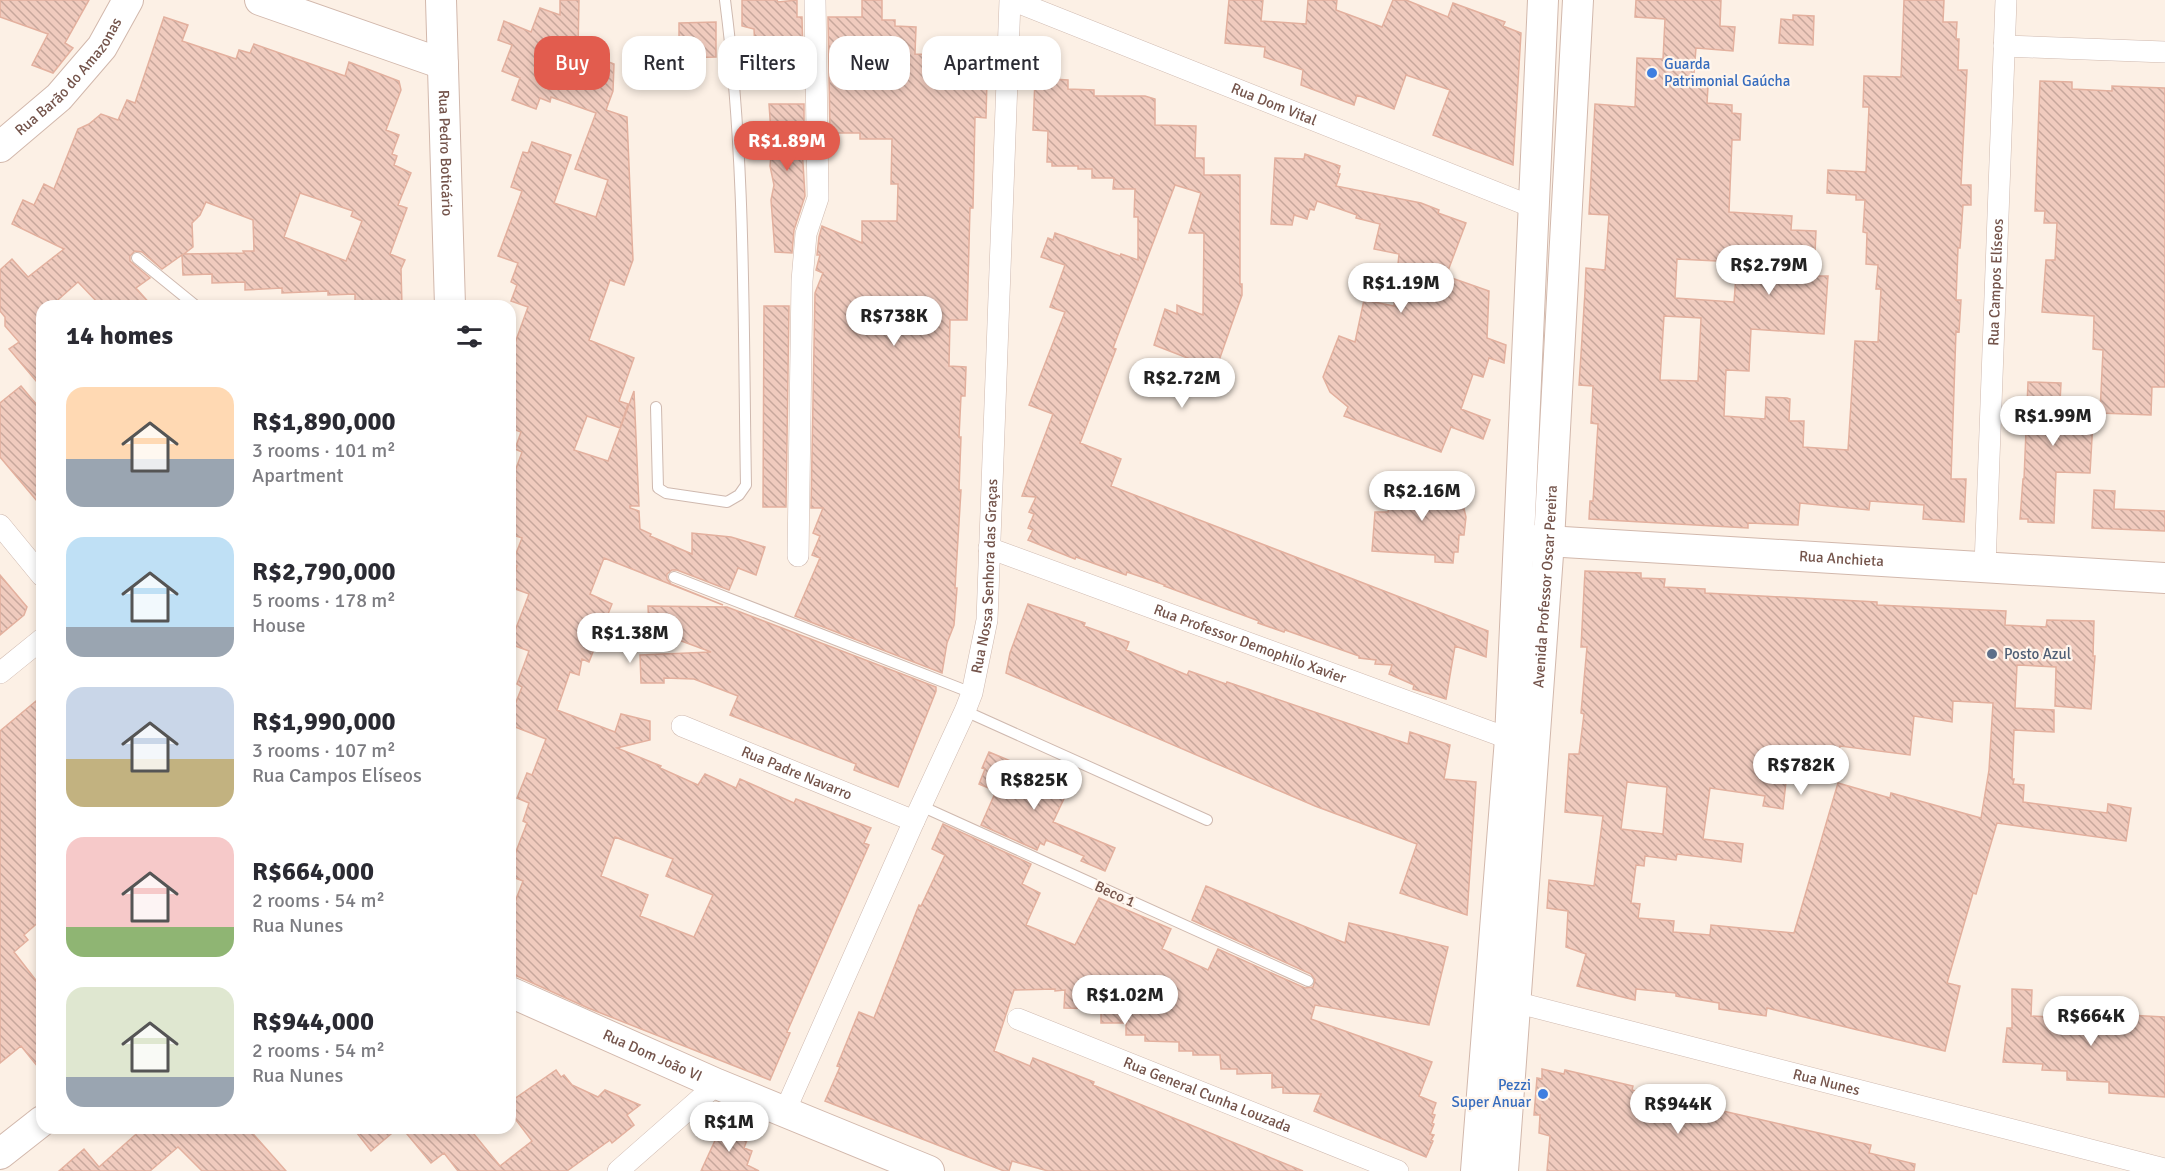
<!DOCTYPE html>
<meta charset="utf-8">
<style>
body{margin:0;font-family:Signika,sans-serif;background:#f7f7f7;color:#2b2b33;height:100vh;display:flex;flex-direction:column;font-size:22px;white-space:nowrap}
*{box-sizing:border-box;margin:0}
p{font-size:20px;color:#7c7c81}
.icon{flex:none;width:33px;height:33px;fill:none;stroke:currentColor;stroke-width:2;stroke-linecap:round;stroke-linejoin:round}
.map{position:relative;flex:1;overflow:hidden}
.drawer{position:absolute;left:36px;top:300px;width:480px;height:834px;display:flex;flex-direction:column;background:#fff;border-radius:18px;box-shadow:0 3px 9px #0003}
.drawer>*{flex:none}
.hud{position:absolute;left:534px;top:36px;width:570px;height:54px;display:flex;gap:12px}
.price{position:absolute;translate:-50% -51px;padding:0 14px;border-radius:21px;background:#fff;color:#222;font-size:20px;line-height:39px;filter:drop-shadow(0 2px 3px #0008)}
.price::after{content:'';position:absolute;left:50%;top:36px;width:18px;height:14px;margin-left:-9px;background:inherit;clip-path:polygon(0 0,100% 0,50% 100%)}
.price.on{background:#e25c4e;color:#fff}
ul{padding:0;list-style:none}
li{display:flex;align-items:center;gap:18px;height:150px;padding:0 30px}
li span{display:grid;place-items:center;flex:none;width:168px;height:120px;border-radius:18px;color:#555}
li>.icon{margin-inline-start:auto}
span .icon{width:72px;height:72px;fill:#fffc;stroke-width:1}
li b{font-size:26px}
h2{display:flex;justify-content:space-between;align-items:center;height:72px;padding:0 30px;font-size:26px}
.chip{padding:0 21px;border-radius:18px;background:#fff;box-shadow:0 3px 9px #0003;font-size:21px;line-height:54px}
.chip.on{background:#e25c4e;color:#fff}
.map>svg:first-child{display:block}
.building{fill:url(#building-back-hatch);stroke:#e3b09e;stroke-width:1.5;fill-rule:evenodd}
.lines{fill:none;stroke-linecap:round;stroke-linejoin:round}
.lane-casing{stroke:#cfb9af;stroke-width:12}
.street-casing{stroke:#cfb9af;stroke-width:22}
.secondary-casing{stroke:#d2b8ac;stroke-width:32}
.lane{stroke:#fff;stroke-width:10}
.street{stroke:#fff;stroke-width:21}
.secondary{stroke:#fff;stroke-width:30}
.shop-dot{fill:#3f7fe0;stroke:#fff5ec;stroke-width:2}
.service-dot{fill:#5c6f8a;stroke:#fff5ec;stroke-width:2}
.labels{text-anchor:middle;stroke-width:4.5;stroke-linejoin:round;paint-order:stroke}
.shop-label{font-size:15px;fill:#366cbe;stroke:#fff5ec;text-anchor:start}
.street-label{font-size:15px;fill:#74544b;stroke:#fff5ec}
.service-label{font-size:15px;fill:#4e5e75;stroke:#fff5ec;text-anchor:start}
</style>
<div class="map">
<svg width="2165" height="1171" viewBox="0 0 2165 1171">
<defs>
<pattern id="building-back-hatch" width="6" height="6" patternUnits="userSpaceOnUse" patternTransform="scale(1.5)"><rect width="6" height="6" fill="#f0cbbe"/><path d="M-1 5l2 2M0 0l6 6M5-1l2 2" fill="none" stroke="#c7a79c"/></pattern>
</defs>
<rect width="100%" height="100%" fill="#fcf0e5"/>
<path class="building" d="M0 0H89L65 43 73 48 53 73 32 65 48 34 0 17Z
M560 0H579L578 50 614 64 613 91 606 110 627 117 632 238 633 260 624 285 610 280 589 340 634 358 619 401 628 404 620 428 587 416 574 450 608 461 634 391 639 506H630V508L639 511 640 529 651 534 650 536 692 554V533L731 537 765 547 756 575 738 568 729 590 677 570H672L667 574V579L671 584 723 605 604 558 590 594 612 604 589 662 582 659 579 675 570 672 557 710 615 732 621 714 650 721V740L617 748 661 766 660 768 698 785 705 774 736 788 740 779 794 803 796 799 871 828 864 843 869 845 787 1032 790 1033 770 1080 588 1008 517 976 510 975V915L523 881 510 876V867L527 823 523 821 529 803 517 798 527 773 532 775 546 739 510 725V717L522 687 517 684 529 651 510 644 529 594 510 587 517 566 512 564 522 538 510 534V493L516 478 513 477 522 452 515 449 521 432 510 428V357L528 307 511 301 517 285 511 282 518 263 498 256 522 191 511 187 523 152 528 153 532 142 571 155 554 203 596 217 608 180 575 169 596 113 551 97 550 102 540 98 536 109 512 100 520 78 502 71 512 45 498 40 504 21 531 32 540 8 560 15ZM615 837 673 859 666 876 713 895 694 937 640 916 648 895 601 876Z
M742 0H777L778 2 797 0V17H802L803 60 756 67 754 29 742 26Z
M862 0H882V20H895V26L916 27 915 54 962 56V53H966V39L988 41 986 118 975 117 973 208H970L967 320H950L949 366 966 367 965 396H961L959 437H961L959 490H961L955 588H957L954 625 947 643 942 673 795 616 820 558 812 555 820 536 813 533 823 508H811L815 293 823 273 816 270 820 255H817L819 237 822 226 862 243V221H897L898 184H891L892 139H860V133H830L828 17H862Z
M1229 0H1263L1261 21 1306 24 1308 0H1337L1336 10 1382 27 1393 0H1406L1448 17 1453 3 1505 22 1503 26 1521 33 1513 165 1433 135 1450 90 1406 75 1394 109 1357 95 1354 105 1301 85 1303 70 1264 57 1265 47 1225 43Z
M1636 0H1721L1720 26 1735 27 1733 51 1696 48 1693 86 1708 87 1707 103 1732 105V113L1741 114 1740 140H1732L1729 212 1792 216 1791 230 1816 231 1814 276H1828L1824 334 1751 329 1749 371 1726 370 1724 416 1765 419 1766 397 1787 398 1790 399 1789 421H1804L1803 447 1848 450 1855 341 1878 342 1881 289H1876L1878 265 1866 264 1867 233 1863 232 1865 200H1856V195L1827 193 1828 170 1866 172 1869 107H1863L1864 76 1901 77 1904 0H1944L1943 22H1957L1956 39H1959L1958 70H1967L1961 185H1971V205H1963L1960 248H1958L1956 300H1961L1959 332 1956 331 1951 479H1966L1964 522 1923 519 1924 505 1870 501 1869 510 1800 503 1798 525 1748 523V528L1589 519 1590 501H1593L1598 424 1591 423 1593 386 1579 385 1585 292 1586 268 1605 270 1609 215 1589 214 1595 104 1635 107 1637 58 1663 59 1665 19 1635 17ZM1677 259 1737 262 1734 302 1675 298ZM1664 316 1701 318 1698 381 1660 380Z
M1793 15 1814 16 1813 45 1779 43 1781 19 1793 20Z
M164 17 188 25 182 41 236 59 239 50 250 53 254 44 345 76 349 62 399 81 401 90 386 130 399 135 392 154 397 156 394 165 411 173 398 205 407 208 390 254 405 260 401 269 402 306H355V294L328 295V291L282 293V288L245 290V282L212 283V274L183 275 182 255 162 269 142 252 135 251 130 256V261L150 278 136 288 152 306H101L78 282 51 306H42V388L9 349 19 342 5 326V317L0 311V270L12 259 28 277 64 249 12 224 23 200 34 205 44 184 54 189 78 129 89 124 101 114 118 120 127 100 135 103ZM300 193 353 211 351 216 362 221 346 261 284 237ZM206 202 253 220 254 251H243L244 253 184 254 193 247 192 223 200 215Z
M716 22V57L679 58V23Z
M1035 78 1068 80V89L1094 90V96H1145L1155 99V125L1196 126 1195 158H1204V175H1240V284H1242V295L1216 369 1154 345 1165 309 1177 314V305L1203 315 1204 233H1189L1201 193 1175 185 1113 348 1116 349 1080 443 1121 459 1111 486 1488 631 1486 657 1455 646 1446 699 1413 689 1414 685 1389 674 1392 665 1375 664 1376 660 1359 658V656L1285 630 1284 632 1258 623 1259 621 1164 586 1165 585 1127 572 1126 575 1076 557 1075 559 1028 540 1033 530 1028 528 1034 514 1029 512 1036 497 1022 496 1053 414 1029 405 1065 312 1050 307 1065 265 1041 257 1048 238 1053 240 1055 233 1120 256 1121 254 1138 260V217H1134L1135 189H1113L1114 178H1092V169H1078V166H1052V162H1047L1048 131 1033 130Z
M2040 81 2072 82V89L2112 91V86L2165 88V387H2152L2151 415 2100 413 2103 350 2093 349 2094 316 2042 312 2046 260H2055L2057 223H2044L2045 211H2035Z
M769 104H804V147H802L805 196 794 230 792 253 775 252 771 200 774 185 770 166 772 146Z
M1305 154 1340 166 1338 173 1340 174 1336 186 1421 203 1439 210 1438 213 1466 223 1446 276 1489 291 1487 338 1506 345 1504 363 1489 358 1483 377 1473 374 1461 409 1490 420 1483 439 1451 427 1441 452 1344 416 1348 407 1330 392 1323 377 1339 336 1355 342 1364 300 1394 306 1399 254 1374 249 1380 224 1356 218 1357 215 1317 201 1314 210 1310 209 1307 219 1294 215 1292 225 1271 224 1275 158 1304 159Z
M764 306H789L786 507H763Z
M2028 382 2061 383 2060 402 2094 404 2090 473 2056 472 2054 523 2028 522V519H2020L2023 479H2024Z
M21 386 42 411V507L0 457V403Z
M1440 480 1458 481 1457 492H1460L1466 517 1464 535H1459L1458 552H1454L1453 563 1435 562V555L1372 551 1375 512H1388L1389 507H1393L1394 499H1398V484L1439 486Z
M2094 490 2115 491 2114 509 2165 511V531L2092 528Z
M1585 571 1641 573V578L1665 579 1664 587 1705 589V593L1877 602V605L2006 611 2005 625 2046 627 2047 620 2094 621 2093 656H2095L2091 709 2055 706 2056 667 2017 665 2015 708 2054 710V732L2014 730 2012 779H2014L2013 784 2024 785 2023 802 2107 813 2108 804 2131 808 2126 841 1997 823 1976 894 1973 893 1947 983 1960 986 1945 1051 1767 1008 1766 1016 1719 1009V1003L1676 996V993L1636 989 1635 1000 1577 986 1586 954 1566 947 1568 911 1547 908 1549 880 1594 886 1603 816 1565 812 1569 754H1579L1584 714 1581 713 1587 647H1581ZM1953 701 1993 703 1989 770 1981 818 1891 793 1890 798 1838 783 1794 933 1711 925 1710 935 1673 932 1674 921 1638 918 1640 904 1631 903 1636 865 1644 866 1645 856 1676 860 1677 854 1741 862 1743 844 1703 839 1710 788 1765 796 1763 806 1783 809 1787 773 1835 779 1840 746 1910 755 1914 716 1952 722ZM1627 782 1667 787 1663 834 1621 829Z
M0 575 27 607 24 615 0 635Z
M1028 604 1085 623 1084 626 1129 642 1126 650 1187 675 1189 671 1226 684 1227 682 1408 744 1410 732 1450 745 1444 779 1476 782 1467 915 1400 893 1417 844 1315 806 1006 673 1010 653Z
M648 606 727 607 936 687V691L898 787 854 770 856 764 730 715 738 696 694 679 664 678V683H641L640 655 711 652 649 629Z
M42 696V919L24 935 28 940 14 952 42 988V1072L21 1046 0 1063V731Z
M989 752 1070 786 1053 822 1115 848 1105 871 1081 861 1084 856 1046 840 1044 845 1040 843 1037 850 981 825 996 791 979 784 985 769 982 768Z
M943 824 1031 864 1022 884 1040 893 1026 925 1075 945 1099 898 1171 929 1162 949 1208 970 1218 949 1305 988 1313 987 1315 980 1311 974 1192 920 1206 886 1345 943 1349 923 1448 947 1429 1025 1315 1005 1311 1019 1432 1062 1419 1096 1436 1103 1432 1114 1435 1115 1432 1123 1434 1124 1430 1134 1434 1135 1431 1140 1433 1141 1426 1157 1314 1111 1321 1094 1283 1093V1087L1272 1088V1073L1237 1074V1069H1221L1220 1055H1193V1051H1179V1042L1145 1041V1035H1126V1023H1101V1009L1064 1008 1065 990 1055 991V989L1014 990 994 1051 1030 1066 1033 1058 1094 1082 1093 1085 1303 1171H1048L1012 1161 1009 1171H1004L825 1101 840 1067 837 1066 859 1012 874 1018 919 905 921 906 945 855 932 849Z
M2012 989 2032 990 2031 1016 2072 1018V1012L2165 1017V1097L2109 1093V1082L2067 1080V1071L2042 1070 2043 1064 2003 1062 2007 1028H2012Z
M1542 1069 1564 1074 1565 1070 1633 1086 1632 1090 1645 1094 1644 1099 1691 1103 1690 1109 1723 1111 1871 1145 1869 1153 1915 1164 1914 1171H1547L1550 1136 1539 1133 1540 1115H1534L1537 1078 1542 1079Z
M556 1070 561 1077 564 1075 572 1085 598 1097 605 1090 640 1105 627 1115 634 1125 612 1143 610 1140 567 1171H458L444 1153 431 1163 402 1128H469L500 1166 532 1141 510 1112V1102Z
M731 1127 749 1135 744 1148 752 1151 747 1165 759 1171H701L718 1134Z
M143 1128H248L286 1171H202L178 1147 150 1171H59L84 1149 99 1167Z
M353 1128H398L371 1151Z"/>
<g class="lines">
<defs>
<path id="lane" d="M137 258 196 306
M656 407 658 488 666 493 727 502 739 495 746 485C743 323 746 161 725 0
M674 577 972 693
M965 711 1207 820
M921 806 1308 981"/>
<g id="street">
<path id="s1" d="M1012 0 1535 208"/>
<path d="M2004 46 2165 52"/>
<path d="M0 525 42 576"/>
<path id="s2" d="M989 548 1510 739"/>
<path d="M798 556 802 281 806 234 818 198 815 0"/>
<path id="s3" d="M1985 566 2006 0"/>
<path d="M0 673 42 639"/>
<path id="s4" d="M682 726 914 821"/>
<path id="s5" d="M1503 999 2165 1169"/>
<path id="s6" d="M1018 1019 1398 1171"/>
<path id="s7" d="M785 1111 914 821 965 711 972 693 987 620 1010 0"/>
<path d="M618 1171 717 1084"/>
</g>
<g id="secondary">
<path d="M260 0 443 64"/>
<path id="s8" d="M441 0 450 306"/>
<path id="s9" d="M0 147 59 97 102 47 128 0"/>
<path id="s10" d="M1530 540 2165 578"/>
<path id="s11" d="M510 992 717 1084 929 1171"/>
<path d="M0 1154 42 1121"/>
<path d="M1476 1171 1510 739 1543 0"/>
<path id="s12" d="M1503 1171 1549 541 1578 0"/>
</g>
</defs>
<use href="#lane" class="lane-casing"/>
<use href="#street" class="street-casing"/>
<use href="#secondary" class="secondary-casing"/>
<use href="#lane" class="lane"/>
<use href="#street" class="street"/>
<use href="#secondary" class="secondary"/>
</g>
<g class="shop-dot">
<circle cx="1652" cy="73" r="6"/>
<circle cx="1543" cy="1094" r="6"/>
</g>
<circle class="service-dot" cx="1992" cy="654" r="6"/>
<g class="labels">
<g class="shop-label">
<text x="1664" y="69">Guarda<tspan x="1664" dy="17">Patrimonial Gaúcha</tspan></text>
<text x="1531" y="1090" text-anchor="end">Pezzi<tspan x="1531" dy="17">Super Anuar</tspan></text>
</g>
<g class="street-label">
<text dy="5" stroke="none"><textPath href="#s9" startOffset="99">Rua Barão do Amazonas</textPath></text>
<text dy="5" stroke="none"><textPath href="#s1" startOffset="282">Rua Dom Vital</textPath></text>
<text dy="5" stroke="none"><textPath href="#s8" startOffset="153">Rua Pedro Boticário</textPath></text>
<text dy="5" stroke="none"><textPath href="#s3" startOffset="284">Rua Campos Elíseos</textPath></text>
<text dy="5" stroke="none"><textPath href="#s10" startOffset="312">Rua Anchieta</textPath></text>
<text dy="5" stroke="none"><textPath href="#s7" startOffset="576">Rua Nossa Senhora das Graças</textPath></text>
<text dy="5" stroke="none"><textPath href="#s12" startOffset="586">Avenida Professor Oscar Pereira</textPath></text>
<text dy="5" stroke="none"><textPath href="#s2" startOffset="278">Rua Professor Demophilo Xavier</textPath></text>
<text dy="5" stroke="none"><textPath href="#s4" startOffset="124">Rua Padre Navarro</textPath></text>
<text transform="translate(1115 894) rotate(24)" y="5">Beco 1</text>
<text dy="5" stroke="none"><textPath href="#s11" startOffset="156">Rua Dom João VI</textPath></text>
<text dy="5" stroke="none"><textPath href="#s5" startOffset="334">Rua Nunes</textPath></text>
<text dy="5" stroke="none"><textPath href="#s6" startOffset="204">Rua General Cunha Louzada</textPath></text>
</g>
<g class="service-label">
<text x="2004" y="659">Posto Azul</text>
</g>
</g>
</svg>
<b class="price on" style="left:787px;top:172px">R$1.89M</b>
<b class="price" style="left:1769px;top:296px">R$2.79M</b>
<b class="price" style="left:1401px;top:314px">R$1.19M</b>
<b class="price" style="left:894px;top:347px">R$738K</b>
<b class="price" style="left:1182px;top:409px">R$2.72M</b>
<b class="price" style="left:2053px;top:447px">R$1.99M</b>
<b class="price" style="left:1422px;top:522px">R$2.16M</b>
<b class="price" style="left:630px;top:664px">R$1.38M</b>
<b class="price" style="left:1801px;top:796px">R$782K</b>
<b class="price" style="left:1034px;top:811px">R$825K</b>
<b class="price" style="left:1125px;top:1026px">R$1.02M</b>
<b class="price" style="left:2091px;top:1047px">R$664K</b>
<b class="price" style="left:1678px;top:1135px">R$944K</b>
<b class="price" style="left:729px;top:1153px">R$1M</b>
<div class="hud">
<a class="chip on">Buy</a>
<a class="chip">Rent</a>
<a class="chip">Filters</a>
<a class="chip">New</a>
<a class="chip">Apartment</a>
</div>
<section class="drawer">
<h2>14 homes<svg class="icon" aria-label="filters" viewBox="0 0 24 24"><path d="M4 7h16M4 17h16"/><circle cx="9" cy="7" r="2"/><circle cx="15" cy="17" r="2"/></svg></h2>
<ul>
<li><span style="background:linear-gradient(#ffd9b3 60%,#9aa5b1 0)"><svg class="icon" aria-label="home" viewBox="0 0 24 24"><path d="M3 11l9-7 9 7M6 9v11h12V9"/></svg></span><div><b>R$1,890,000</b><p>3 rooms · 101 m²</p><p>Apartment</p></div></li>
<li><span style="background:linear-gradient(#bfe0f5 75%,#9aa5b1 0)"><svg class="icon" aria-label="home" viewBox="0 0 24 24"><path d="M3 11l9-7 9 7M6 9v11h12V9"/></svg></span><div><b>R$2,790,000</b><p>5 rooms · 178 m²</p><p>House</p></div></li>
<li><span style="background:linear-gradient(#c9d6e8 60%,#c2b280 0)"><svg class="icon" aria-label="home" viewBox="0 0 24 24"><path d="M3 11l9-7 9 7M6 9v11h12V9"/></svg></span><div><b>R$1,990,000</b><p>3 rooms · 107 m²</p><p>Rua Campos Elíseos</p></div></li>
<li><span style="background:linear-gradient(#f6c9c9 75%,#8fb573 0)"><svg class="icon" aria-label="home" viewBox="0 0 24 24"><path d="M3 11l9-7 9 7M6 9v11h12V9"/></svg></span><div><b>R$664,000</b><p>2 rooms · 54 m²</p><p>Rua Nunes</p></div></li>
<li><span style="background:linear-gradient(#dfe7d0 75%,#9aa5b1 0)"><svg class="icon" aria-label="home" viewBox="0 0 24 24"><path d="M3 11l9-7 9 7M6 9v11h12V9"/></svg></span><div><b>R$944,000</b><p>2 rooms · 54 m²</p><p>Rua Nunes</p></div></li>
</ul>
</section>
</div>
